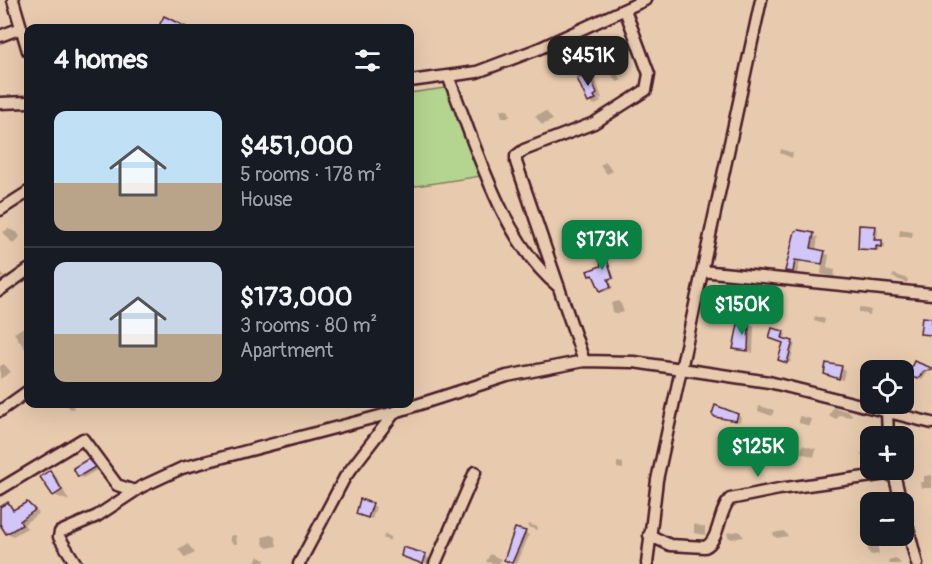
<!DOCTYPE html>
<meta charset="utf-8">
<style>
body{margin:0;font-family:Pangolin,sans-serif;background:#242831;color:#f1f3f6;height:100vh;display:flex;flex-direction:column;font-size:22px;white-space:nowrap}
*{box-sizing:border-box;margin:0}
p{font-size:20px;color:#9ea1a6}
.icon{flex:none;width:33px;height:33px;fill:none;stroke:currentColor;stroke-width:2;stroke-linecap:round;stroke-linejoin:round}
.map{position:relative;flex:1;overflow:hidden}
.details{position:absolute;left:24px;top:24px;width:390px;height:384px;display:flex;flex-direction:column;background:#171b24;border-radius:12px;box-shadow:0 6px 24px #0002}
.details>*{flex:none}
.controls{position:absolute;left:860px;top:360px;display:grid;gap:12px}
.controls a{display:grid;place-items:center;width:54px;height:54px;border-radius:12px;background:#171b24;box-shadow:0 6px 24px #0002;font-size:30px}
.price{position:absolute;translate:-50% -51px;padding:0 14px;border-radius:12px;background:#0b8043;color:#fff;font-size:20px;line-height:39px;filter:drop-shadow(0 2px 3px #0008)}
.price::after{content:'';position:absolute;left:50%;top:36px;width:18px;height:14px;margin-left:-9px;background:inherit;clip-path:polygon(0 0,100% 0,50% 100%)}
.price.active{background:#222;color:#fff}
ul{padding:0;list-style:none}
li{display:flex;align-items:center;gap:18px;height:150px;padding:0 30px}
li+li{border-top:2px solid #363941}
li span{display:grid;place-items:center;flex:none;width:168px;height:120px;border-radius:12px;color:#555}
li>.icon{margin-inline-start:auto}
span .icon{width:72px;height:72px;fill:#fffc;stroke-width:1}
li b{font-size:26px}
h2{display:flex;justify-content:space-between;align-items:center;height:72px;padding:0 30px;font-size:26px}
.map>svg:first-child{display:block}
.green{fill:#b4d58f;stroke:#7f7a5d;stroke-width:1.5}
.shadow{fill:#0003}
.building{fill:#d2c5f7;stroke:#4a1f2b;stroke-width:1.5}
.lines{fill:none;stroke-linecap:round;stroke-linejoin:round}
.minor-casing{stroke:#4a1f2b;stroke-width:15}
.minor{stroke:#e8cbaf;stroke-width:10}
</style>
<div class="map">
<svg width="932" height="564" viewBox="0 0 932 564">
<rect width="100%" height="100%" fill="#e8cbaf"/>
<filter id="ink" filterUnits="userSpaceOnUse"><feTurbulence type="fractalNoise" baseFrequency=".0167" numOctaves="2"/><feDisplacementMap in="SourceGraphic" scale="12" xChannelSelector="R" yChannelSelector="G"/><feConvolveMatrix kernelMatrix="1 2 1 2 8 2 1 2 1" color-interpolation-filters="sRGB"/></filter>
<g filter="url(#ink)">
<path class="green" d="M452 87 488 175 410 187V93Z"/>
<path class="shadow" d="M616 73 622 80 617 82 612 75Z
M589 74 595 78 602 98 599 99 601 102 595 105 589 102Z
M505 109 509 111 510 117H502L500 110Z
M546 111 553 120 542 125 535 116Z
M781 149 793 153 792 158 780 153Z
M606 162 613 171 607 174 600 165Z
M875 228 878 229 877 241 885 244V247H879V251L859 248Z
M8 229 17 232 20 237 13 244 3 232Z
M900 229 913 231 912 238 899 236Z
M797 233 818 237 816 250 829 255 827 268 835 270 834 277 821 274 822 265 800 261 797 274 787 270Z
M602 246 615 279 609 280 613 288 604 292 595 276 590 275 603 267Z
M0 269 4 277 0 279Z
M894 274 908 279 907 283 892 277Z
M758 286 769 287 773 289 772 293 761 291Z
M770 299 779 301 777 317 768 315Z
M618 301 621 304 624 312 617 314 613 312 611 303Z
M746 303 759 311V317L742 315 736 312 737 304Z
M859 307 871 310 870 315 859 312Z
M815 316 825 319 824 324 814 321Z
M749 323 754 326 753 353 735 349Z
M24 327 28 332V353L14 333Z
M783 333 786 334 784 340 795 343 790 363 782 361 784 343 774 339Z
M914 363 932 370V371L928 372 922 380 913 377Z
M4 364 11 372 0 379V366Z
M841 368 845 370 843 380 829 375Z
M65 404H72L74 408 71 409Z
M759 406 774 410 772 416 758 411Z
M833 407 849 412 852 414 851 417 839 415 837 419 832 418 829 416Z
M717 415H738L741 417 740 422Z
M799 416 811 419 810 426 799 423Z
M802 445 816 449 814 457 801 453Z
M867 445 870 446 868 465 865 463V457L860 455 862 452 866 453Z
M88 461 97 470 83 478 79 476Z
M617 462 623 463V469L617 468Z
M50 472 56 476 69 501 54 495Z
M932 475V488H921L920 482H924V476Z
M27 503 39 513 24 524 27 528 13 536 0 528V509L8 504 16 511Z
M372 505 376 507 372 519 361 516Z
M529 524 538 527 537 530 528 527Z
M694 524 705 527V535L694 533Z
M739 531 744 537 732 539 728 537 727 533Z
M784 531 788 536 777 538 774 536 773 533Z
M525 532 529 535 517 564 509 562Z
M385 534 391 537 389 541 383 538Z
M236 535 237 544H235L231 542 230 536Z
M271 535 275 537 277 546 268 548 264 546 262 537Z
M873 540 877 542 879 554 872 555 869 553 866 541Z
M188 544 195 553 185 558 178 549Z
M404 549 429 558 428 564 406 557Z
M490 554 501 559 499 564 486 562Z
M258 556 265 560 263 564H254Z
M896 558 901 564H889L888 560Z"/>
<path class="building" d="M164 16 188 28H158Z
M589 73 597 94 594 96 596 99 588 103 577 78Z
M859 225 876 226 874 240H882V247L876 246V250L858 249Z
M799 230 814 233 811 248 825 251 822 264 795 260 793 272 785 271 795 231Z
M602 244 613 278 608 279 611 287 600 291 593 275 589 276 587 271 601 266 597 245Z
M738 301 754 306 753 314 734 312Z
M922 317 932 318V335L920 334Z
M739 319 749 322 748 351 733 349Z
M772 328 784 331 782 338 793 341 787 363 778 360 783 343 769 338Z
M914 361 932 368V370L924 371 918 379 908 376Z
M826 363 842 366 839 379 824 374Z
M715 405 738 414 736 421 715 417 712 414Z
M88 459 95 467 78 477 73 468Z
M50 470 62 490 53 496 40 477Z
M360 499 373 503 368 518 356 514Z
M8 502 13 510 27 502 35 510 20 521 22 525 6 534 0 524V507Z
M515 528 526 531 512 563 504 560Z
M403 547 426 554 423 564 401 556Z"/>
<g class="lines">
<defs>
<path id="minor" d="M13 0 28 51
M625 10 649 74 646 90 594 123 524 150 516 156V162L584 361 634 362 769 382 932 423
M0 36 21 28
M448 76C475 143 502 242 559 287
M410 81 477 72 538 49 645 0
M0 103 28 102
M0 210 28 192
M702 271 932 294
M0 290 28 270
M0 411 28 391
M887 412 888 436
M893 470 901 502
M0 489 83 439 117 485 135 491
M903 509 917 564
M649 535 670 545 705 547C720 540 718 512 730 499L779 489 894 473
M76 564 59 537 60 532 97 516 141 487 182 468 395 412 507 376 584 361
M299 564 345 477 395 412
M435 564 475 472
M647 564 657 480 761 0"/>
</defs>
<use href="#minor" class="minor-casing"/>
<use href="#minor" class="minor"/>
</g>
</g>
</svg>
<div class="controls">
<a><svg class="icon" aria-label="locate" viewBox="0 0 24 24"><circle cx="12" cy="12" r="6"/><path d="M12 2v4M12 18v4M2 12h4M18 12h4"/></svg></a>
<a>+</a>
<a>−</a>
</div>
<b class="price active" style="left:588px;top:87px">$451K</b>
<b class="price" style="left:602px;top:271px">$173K</b>
<b class="price" style="left:742px;top:336px">$150K</b>
<b class="price" style="left:758px;top:478px">$125K</b>
<section class="details">
<h2>4 homes<svg class="icon" aria-label="filters" viewBox="0 0 24 24"><path d="M4 7h16M4 17h16"/><circle cx="9" cy="7" r="2"/><circle cx="15" cy="17" r="2"/></svg></h2>
<ul>
<li><span style="background:linear-gradient(#bfe0f5 60%,#b9a48a 0)"><svg class="icon" aria-label="home" viewBox="0 0 24 24"><path d="M3 11l9-7 9 7M6 9v11h12V9"/></svg></span><div><b>$451,000</b><p>5 rooms · 178 m²</p><p>House</p></div></li>
<li><span style="background:linear-gradient(#c9d6e8 60%,#b9a48a 0)"><svg class="icon" aria-label="home" viewBox="0 0 24 24"><path d="M3 11l9-7 9 7M6 9v11h12V9"/></svg></span><div><b>$173,000</b><p>3 rooms · 80 m²</p><p>Apartment</p></div></li>
</ul>
</section>
</div>
